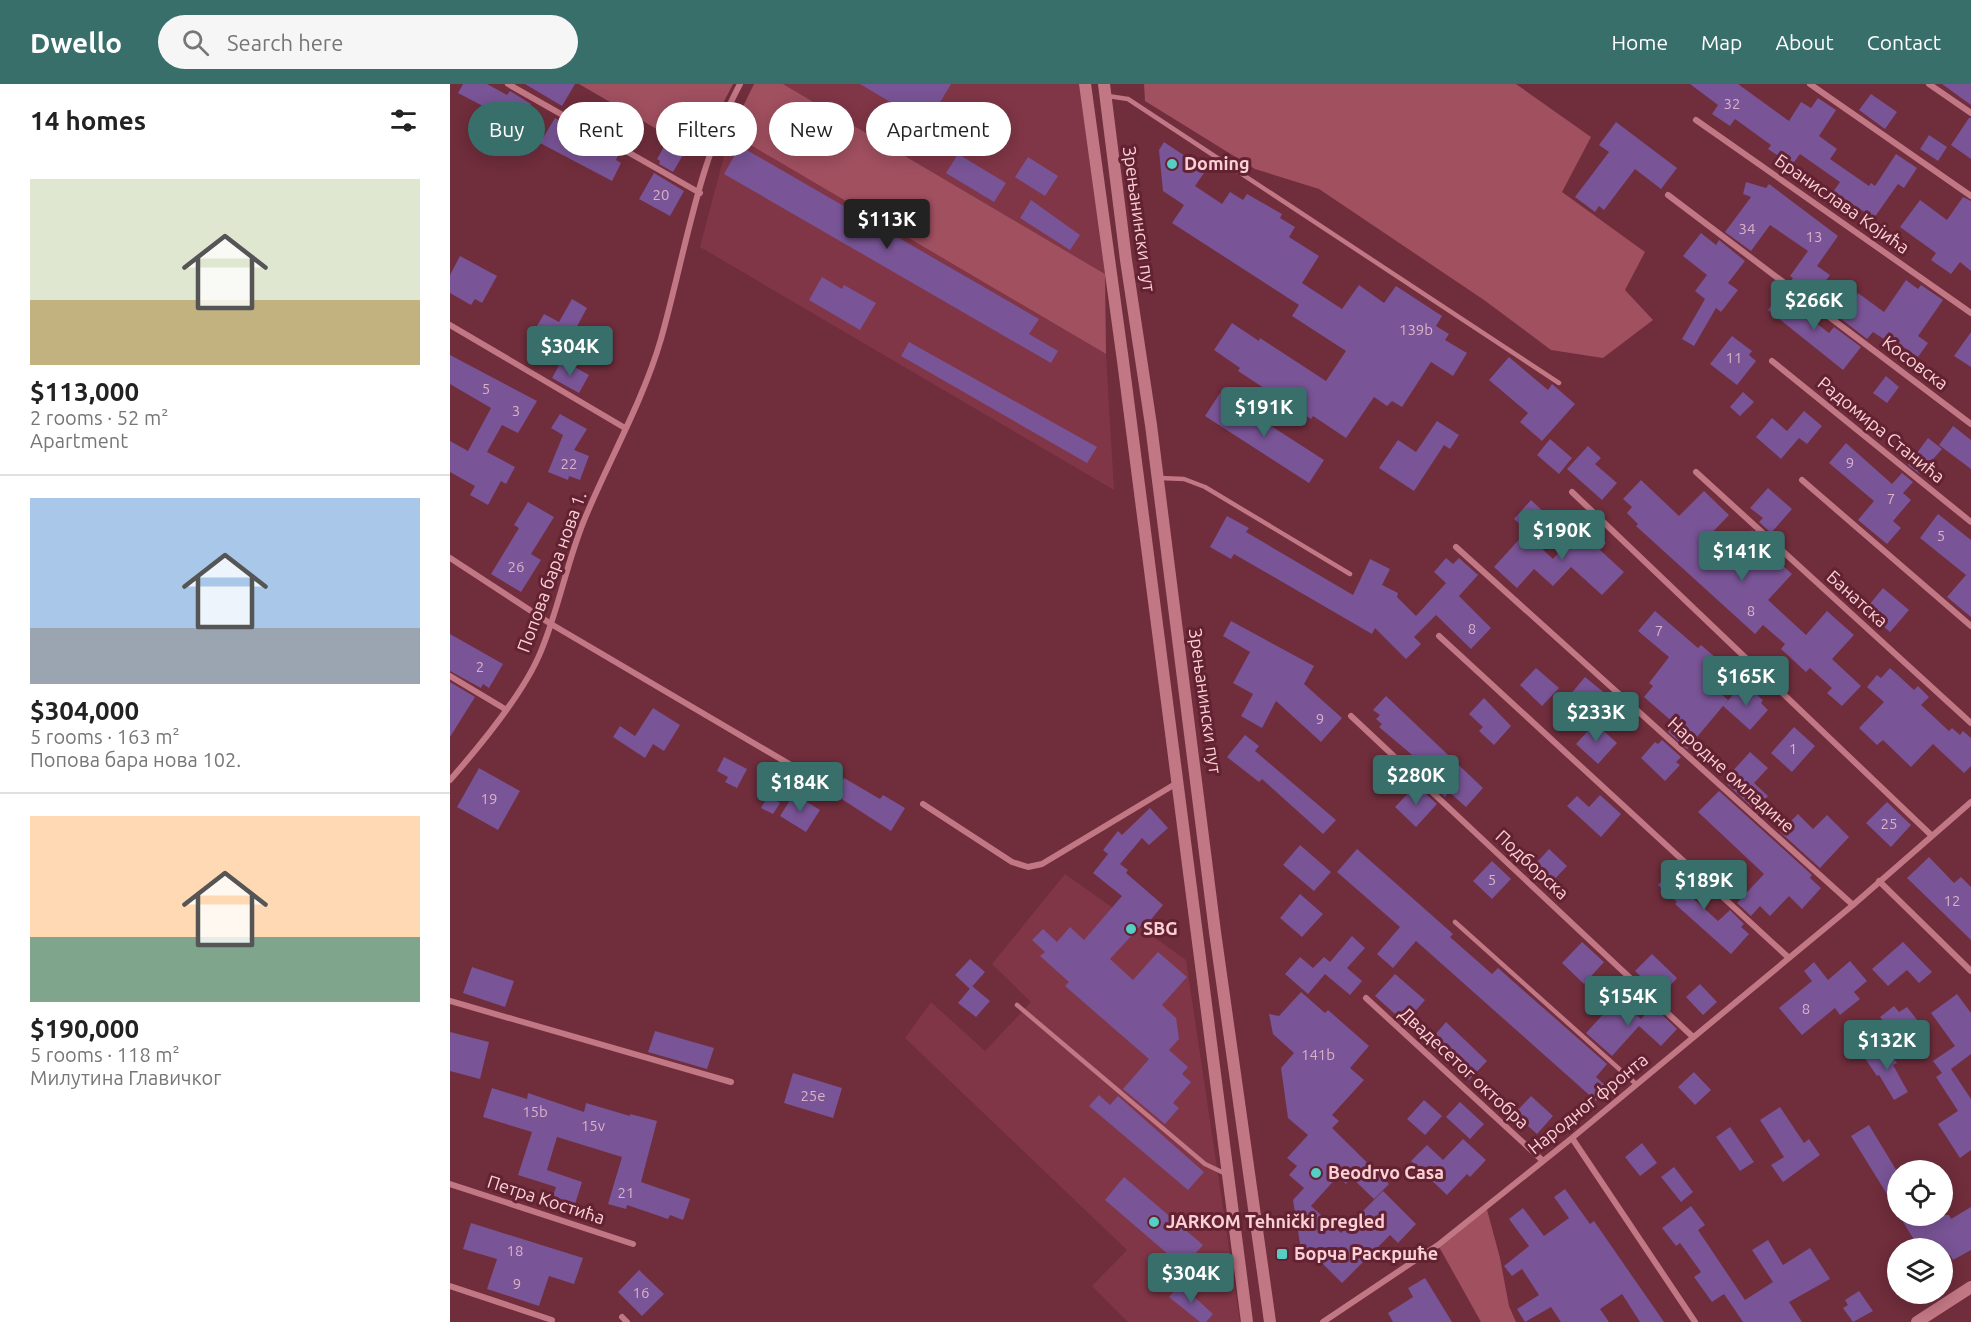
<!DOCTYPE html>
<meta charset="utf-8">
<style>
body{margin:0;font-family:Ubuntu,sans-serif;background:#f6f6f6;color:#222;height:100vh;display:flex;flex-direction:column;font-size:22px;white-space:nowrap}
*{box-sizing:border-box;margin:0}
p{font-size:20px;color:#767676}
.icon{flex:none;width:33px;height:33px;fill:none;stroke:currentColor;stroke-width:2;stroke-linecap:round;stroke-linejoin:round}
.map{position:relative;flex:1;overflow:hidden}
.drawer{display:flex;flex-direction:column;background:#fff;width:450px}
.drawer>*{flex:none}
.hud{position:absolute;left:18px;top:18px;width:570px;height:54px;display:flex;gap:12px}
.controls{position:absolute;left:1437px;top:1076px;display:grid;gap:12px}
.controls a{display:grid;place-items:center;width:66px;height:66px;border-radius:50%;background:#fff;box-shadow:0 3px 15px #0003;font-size:30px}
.price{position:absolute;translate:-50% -51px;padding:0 14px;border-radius:6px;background:#396f6b;color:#fff;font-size:20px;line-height:39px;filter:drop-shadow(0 2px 3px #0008)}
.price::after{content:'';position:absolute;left:50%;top:36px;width:18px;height:14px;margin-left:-9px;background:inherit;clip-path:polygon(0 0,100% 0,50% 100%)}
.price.on{background:#222;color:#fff}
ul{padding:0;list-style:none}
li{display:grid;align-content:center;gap:12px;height:318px;padding:0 30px}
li+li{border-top:2px solid #e0e0e0}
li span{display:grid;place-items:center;height:186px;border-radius:0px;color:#555}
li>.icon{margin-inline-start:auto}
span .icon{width:108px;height:108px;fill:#fffc;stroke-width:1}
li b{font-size:26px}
h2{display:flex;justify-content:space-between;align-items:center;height:72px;padding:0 30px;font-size:26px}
.tag{padding:0 21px;border-radius:27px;background:#fff;box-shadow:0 3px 15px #0003;font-size:21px;line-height:54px}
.tag.on{background:#396f6b;color:#fff}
header{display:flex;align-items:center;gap:36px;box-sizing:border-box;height:84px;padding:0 30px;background:#396f6b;color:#fff}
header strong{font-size:28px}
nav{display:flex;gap:33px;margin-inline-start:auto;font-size:21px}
.search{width:420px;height:54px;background:#f6f6f6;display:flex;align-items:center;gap:15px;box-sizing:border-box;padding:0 21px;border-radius:33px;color:#767676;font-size:22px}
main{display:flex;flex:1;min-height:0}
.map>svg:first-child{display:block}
.built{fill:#803647}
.green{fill:#a15060}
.building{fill:#795496}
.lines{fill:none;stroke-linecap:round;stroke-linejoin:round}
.lane{stroke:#c27784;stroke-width:4.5}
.street{stroke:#c27784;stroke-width:6}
.secondary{stroke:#c27784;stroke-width:12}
.poi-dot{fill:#55cec5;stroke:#632232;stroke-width:2}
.labels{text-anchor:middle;stroke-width:6;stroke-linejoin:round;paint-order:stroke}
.number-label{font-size:15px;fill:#dab1c6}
.poi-label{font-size:18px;font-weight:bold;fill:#fad0d6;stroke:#632232;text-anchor:start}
.street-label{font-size:18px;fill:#fad0d6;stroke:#632232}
</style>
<header>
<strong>Dwello</strong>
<div class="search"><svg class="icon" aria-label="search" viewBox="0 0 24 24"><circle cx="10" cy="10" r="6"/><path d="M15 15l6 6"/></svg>Search here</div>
<nav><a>Home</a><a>Map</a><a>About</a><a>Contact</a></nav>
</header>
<main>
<section class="drawer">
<h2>14 homes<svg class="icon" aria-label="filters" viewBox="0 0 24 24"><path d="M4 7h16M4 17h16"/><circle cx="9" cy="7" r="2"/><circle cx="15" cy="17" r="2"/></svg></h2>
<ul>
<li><span style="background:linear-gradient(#dfe7d0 65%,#c2b280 0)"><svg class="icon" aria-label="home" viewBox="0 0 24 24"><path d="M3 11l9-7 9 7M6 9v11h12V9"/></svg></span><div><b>$113,000</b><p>2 rooms · 52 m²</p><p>Apartment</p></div></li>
<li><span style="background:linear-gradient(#a9c7e8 70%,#9aa5b1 0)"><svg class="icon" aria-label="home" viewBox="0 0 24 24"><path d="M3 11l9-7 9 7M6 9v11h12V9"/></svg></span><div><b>$304,000</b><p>5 rooms · 163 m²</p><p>Попова бара нова 102.</p></div></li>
<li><span style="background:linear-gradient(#ffd9b3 65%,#7fa58c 0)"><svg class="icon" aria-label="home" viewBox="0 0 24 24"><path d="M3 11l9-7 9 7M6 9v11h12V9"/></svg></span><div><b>$190,000</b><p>5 rooms · 118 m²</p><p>Милутина Главичког</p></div></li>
</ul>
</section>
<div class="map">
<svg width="1521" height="1238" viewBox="0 0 1521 1238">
<rect width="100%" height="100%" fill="#702d3c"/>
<path class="built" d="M333 0H629L655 190Z
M280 49 656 270 664 406 250 163Z
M615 790 736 876 790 1238H678L642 1202 677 1166 455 954 481 918 535 967 581 918 542 880Z"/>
<path class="green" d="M129 0H283L267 31 253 72Z
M304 0H333L655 190 656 270 280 49Z
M694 0H1066L1141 53 1112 108 1195 168 1175 206 1203 236 1153 274 1101 266 1034 216 869 105 805 85 695 17Z
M1036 1122 1050 1174 1059 1222 1066 1238H1031L988 1161Z"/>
<path class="building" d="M13 0H37L57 11 60 7 81 20 69 41 8 9Z
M75 0H125L112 22Z
M410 0H501L477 40Z
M1240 0H1288L1339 37 1351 18 1361 24 1368 14 1386 26 1369 52 1387 65 1380 75 1419 102 1421 99 1425 102 1446 70 1467 84 1454 104 1448 100 1424 134 1383 108 1390 98 1350 70 1342 81 1318 65 1321 61 1285 35 1280 42 1262 30 1268 21Z
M1492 0H1521V21Z
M1421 10 1447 28 1435 45 1409 26Z
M158 19 188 36 175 60 145 43Z
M105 34 169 69 166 76 171 79 162 97 90 59Z
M1519 34H1521V75L1501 61Z
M1166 38 1227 84 1211 105 1185 85 1154 126 1149 122 1145 128 1125 113 1159 68 1149 61Z
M1479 51 1497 63 1488 77 1470 65Z
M714 58 756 86 745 102 772 120 780 108 793 116 797 110 832 130 830 134 845 143 839 153 869 172 852 199 892 225 909 201 934 219 946 202 992 232 986 242 999 250 995 256 1017 269 1003 292 981 278 952 323 942 317 937 322 924 313 896 354 863 332 861 335 788 287 790 284 764 266 782 239 809 257 810 254 876 297 896 267 842 232 849 221 722 139 734 121 713 107 709 66Z
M215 61 233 71 223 88 209 80 210 77 207 75Z
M290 62 589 235 579 250 608 267 601 279 274 90Z
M508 70 556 99 544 118 496 89Z
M578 73 608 92 595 112 565 93Z
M204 89 234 107 220 132 189 115Z
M1296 98 1316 104 1319 100 1388 152 1367 182 1380 191 1363 214 1341 197 1343 194 1340 192 1358 167 1320 141 1301 167 1275 148 1301 113 1293 110Z
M1513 113 1521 117V187L1510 178 1501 190 1481 176 1486 169 1450 143 1470 116 1497 136Z
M581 116 630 151 620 166 570 134Z
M1251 149 1266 161 1269 156 1295 177 1278 199 1288 206 1271 228 1266 224 1244 262 1232 255 1255 215 1245 207 1257 191 1233 172Z
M10 172 47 192 32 219 25 215 21 221 0 209V191Z
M372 193 392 205 394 201 426 219 410 246 359 216Z
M1456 196 1468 205 1471 201 1493 216 1468 252 1478 259 1468 273 1449 260 1446 263 1423 248 1417 255 1390 234 1408 209 1434 228Z
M1334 205 1357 223 1353 229 1379 249 1384 243 1411 263 1393 286 1318 226Z
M122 215 137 224 108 277 77 259 94 230 109 238Z
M1521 248V283L1504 272Z
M1282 252 1302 267 1299 271 1306 277 1287 301 1260 280Z
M459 258 647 363 637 379 451 272Z
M0 271 87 317 68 349 52 341 37 368 65 383 56 400 51 397 38 421 20 411 25 402 0 388V357L18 367 41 324 0 300Z
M1059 273 1098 306 1102 300 1125 320 1092 357 1070 338 1078 329 1039 296Z
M112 276 139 291 129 309 102 294Z
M1436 292 1449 303 1437 319 1423 309Z
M1293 308 1304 318 1290 332 1280 323Z
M770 309 874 376 859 399 755 332Z
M1354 327 1372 342 1357 360 1349 354 1331 375 1306 353 1322 334 1337 347Z
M110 330 137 345 124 366 139 372 130 396 119 392 118 396 98 388 113 351 101 344Z
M987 337 1009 351 1000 365 994 361 964 407 929 384 948 356 966 368Z
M1503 342 1521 356V385L1489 361Z
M1478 354 1492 365 1470 390 1458 381Z
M1100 355 1122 374 1109 390 1087 371Z
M1396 359 1442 400 1452 389 1463 398 1453 409 1461 416 1443 437 1451 444 1437 460 1408 436 1424 417 1379 379Z
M1138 362 1151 374 1145 380 1167 399 1152 416 1117 385Z
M1191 396 1229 432 1254 407 1279 431 1254 457 1274 476 1302 446 1314 457 1310 461 1342 490 1318 516 1356 551 1377 527 1404 551 1382 575 1411 602 1392 622 1377 609 1382 604 1360 584 1356 588 1331 565 1335 560 1313 541 1305 550 1186 442 1188 440 1177 429 1182 423 1173 415Z
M1318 404 1342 425 1321 449 1309 438 1313 434 1300 424Z
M1081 416 1102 436 1086 454 1064 435Z
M78 418 104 433 81 470 91 476 71 508 41 490 69 444 64 441Z
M1488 430 1521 456V533L1497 513 1516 491 1470 454Z
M777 432 799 444 796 448 903 511 920 475 940 485 932 501 948 509 947 513 966 532 996 499 984 488 996 474 1003 480 1009 474 1028 491 1009 512 1041 544 1021 565 986 531 964 553 971 560 956 575 925 544 922 550 784 470 781 475 760 463Z
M1135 439 1156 459 1150 466 1174 488 1152 511 1121 483 1103 502 1084 485 1067 504 1044 483 1075 449 1103 475Z
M1433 504 1459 526 1440 548 1415 526Z
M1205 527 1248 564 1251 561 1273 580 1258 598 1278 616 1237 665 1218 648 1225 640 1194 613 1203 602 1199 599 1219 573 1188 547Z
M781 537 864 582 854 600 892 634 871 658 826 617 812 644 791 632 803 610 783 599 800 568 773 552Z
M0 550 53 580 39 604 33 600 31 604 0 587Z
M1086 584 1109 604 1092 622 1070 601Z
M1440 584 1464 606 1468 602 1479 613 1471 621 1499 647 1502 644 1510 651 1513 647 1521 654V682L1514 689 1483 660 1461 683 1433 656 1427 661 1409 644 1434 618 1417 603 1427 591 1431 594Z
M1135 593 1157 611 1141 629 1120 611Z
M0 598 25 613 0 653Z
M1290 603 1295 607 1298 603 1313 616 1311 619 1318 626 1300 646 1273 622Z
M936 612 1033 704 1016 723 999 708 995 713 974 693 980 686 929 643 932 640 926 635 930 631 923 626Z
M1034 614 1061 642 1044 661 1029 647 1033 643 1019 630Z
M203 624 230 641 214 667 203 660 195 674 163 653 170 642 185 652Z
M1145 639 1167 659 1148 680 1126 660Z
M1344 643 1365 662 1342 688 1321 669Z
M795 651 809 662 805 667 886 736 873 750 812 695 809 698 777 673Z
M1212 656 1231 673 1226 678 1230 681 1215 697 1191 674 1205 658 1208 660Z
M1300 668 1318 684 1304 699 1318 712 1305 726 1276 699 1282 692 1280 690Z
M274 673 297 685 287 704 275 698 278 693 267 687Z
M29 684 70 707 48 746 7 723Z
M394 694 430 715 433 711 455 724 441 747 384 710Z
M966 701 987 720 966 743 945 723Z
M1269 707 1362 791 1360 794 1371 804 1352 825 1339 812 1320 832 1310 822 1301 832 1287 819 1314 790 1248 728Z
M344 710 370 726 356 748 330 732Z
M1150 711 1171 730 1151 753 1117 722 1127 712 1139 723Z
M318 712 330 719 323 730 311 724Z
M1437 718 1461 741 1441 763 1416 739Z
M700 724 718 744 699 761 692 754 670 780 678 786 676 789 713 821 698 839 695 837 660 875 683 896 708 868 737 893 712 921 726 934 729 955 719 966 738 983 732 990 741 998 723 1019 729 1024 715 1040 673 1005 699 975 615 902 619 898 590 872 595 868 582 856 593 845 607 858 620 843 634 856 672 812 643 789 658 770 653 766 668 747 672 751Z
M1348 730 1363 745 1377 731 1399 753 1370 784 1330 748Z
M850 761 881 788 864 807 833 781Z
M907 765 1003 850 1000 853 1042 890 1048 884 1157 980 1146 993 1158 1004 1146 1017 966 857 943 884 927 870 950 843 887 788Z
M1099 765 1117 782 1098 802 1080 786Z
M1479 773 1504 799 1511 793 1521 803V856L1457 794Z
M1042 777 1061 795 1042 815 1023 797Z
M1227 780 1245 796 1235 807 1268 837 1280 826 1294 840 1291 843 1299 850 1281 870 1225 820 1227 818 1208 801Z
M850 810 873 830 852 853 830 834Z
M902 852 915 864 897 884 912 897 900 911 875 890 858 910 835 890 850 873 863 884 874 873 880 878Z
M1132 858 1154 878 1134 900 1112 879Z
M1453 858 1482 888 1469 899 1457 886 1438 902 1422 885Z
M1202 870 1227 894 1211 912 1185 887Z
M520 875 535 888 520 905 505 891Z
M1400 877 1417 897 1404 908 1410 915 1390 931 1385 924 1352 951 1329 924 1362 897 1354 887 1364 878 1378 896Z
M22 883 64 897 55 923 13 909Z
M945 890 975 916 955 939 925 912Z
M1250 900 1267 918 1253 931 1236 913Z
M522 902 540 917 526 933 508 919Z
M851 908 875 929 878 926 919 962 900 984 914 996 882 1031 889 1037 882 1044 939 1100 924 1115 901 1093 896 1100 888 1092 861 1122 891 1149 933 1107 966 1140 948 1159 940 1151 892 1199 861 1168 853 1178 843 1116 854 1104 839 1091 847 1082 837 1074 858 1051 838 1034 831 984 844 969 823 950 819 930 829 932Z
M1507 910 1521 929V970L1501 985 1521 1015V1066L1510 1074 1488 1040 1508 1027 1486 993 1492 989 1483 977 1505 962 1481 929Z
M1168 914 1191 935 1203 922 1227 945 1211 962 1189 942 1162 972 1136 949Z
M1444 922 1449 928 1457 923 1468 937 1446 954 1430 933Z
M996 938 1037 977 1019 996 993 972 999 966 984 952Z
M205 947 264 964 257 985 198 968Z
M0 948 39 958 30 995 0 987Z
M1434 960 1447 979 1443 981 1458 1008 1444 1016 1429 991 1427 992 1414 973Z
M1244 988 1261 1006 1245 1021 1228 1003Z
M343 989 392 1004 383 1034 334 1019Z
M42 1004 77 1015 78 1009 134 1028 136 1019 180 1032V1030L207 1037 191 1098 240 1115 233 1136 220 1131 218 1135 177 1121 176 1125 158 1120 172 1073 107 1053 97 1086 132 1098 125 1120 103 1112 106 1103 68 1091 82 1048 33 1033Z
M649 1011 660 1021 668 1012 754 1088 738 1106 639 1022Z
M1081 1012 1103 1032 1087 1050 1070 1035 1073 1033 1067 1027Z
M974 1016 992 1032 975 1051 957 1035Z
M1010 1018 1034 1040 1020 1055 996 1033Z
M1330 1023 1354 1059 1359 1055 1370 1071 1333 1098 1321 1081 1334 1073 1310 1036Z
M1419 1041 1448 1089V1128L1401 1052Z
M1280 1043 1304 1078 1290 1087 1266 1053Z
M1013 1055 1036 1076 1020 1093 1017 1090 997 1111 961 1077 977 1061 993 1076Z
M1192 1059 1207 1079 1190 1092 1175 1073Z
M1224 1083 1243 1108 1231 1118 1211 1093Z
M674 1093 753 1161 733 1183 655 1116Z
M1115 1105 1140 1140 1144 1137 1214 1238H1190L1172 1210 1150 1225 1159 1238H1111L1101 1223 1075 1238 1067 1225 1089 1211 1072 1185 1062 1192 1054 1182 1079 1162 1059 1135 1073 1124 1094 1152 1119 1134 1104 1113Z
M1241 1122 1255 1141 1248 1146 1295 1216 1323 1198 1302 1166 1318 1156 1333 1181 1360 1164 1380 1195 1339 1218 1352 1238H1293L1274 1210 1262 1218 1244 1193 1251 1188 1230 1159 1226 1162 1212 1144Z
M1521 1123V1166L1503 1176 1500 1171 1492 1176V1164H1469L1449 1131H1499L1501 1135Z
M21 1139 133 1174 124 1200 99 1192 89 1222 37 1205 47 1175 13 1165Z
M189 1186 214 1210 192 1232 168 1208Z
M975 1194 1002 1238H943L938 1229 963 1213 958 1204Z
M730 1200 763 1230 756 1238H750L719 1213Z
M1409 1207 1423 1227 1403 1238 1393 1224 1398 1221 1395 1216Z"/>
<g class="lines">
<path class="lane" d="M658 12 678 15 1109 299
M710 394 734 395 755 403 900 490
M1005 838 1186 1000
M567 921 755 1080 776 1090"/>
<path class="street" d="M58 0 250 109
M1360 0 1521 112
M1479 0 1521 29
M1246 36 1521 229
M1218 111 1521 340
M0 241 175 344
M1322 277 1521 438
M1246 388 1521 639
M1352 396 1521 542
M1122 408 1481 751
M1006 463 1403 821
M0 474 101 540 346 684
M989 552 1339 874
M0 592 55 625
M901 632 1243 953
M0 696C29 663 75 607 91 567 109 524 117 477 135 434 160 374 193 317 211 255 235 170 248 78 290 0
M473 720 562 778 578 783 592 780 727 699
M1429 797 1521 887
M916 914 1092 1076
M0 917 281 998
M1122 1054 1245 1238
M0 1100 183 1160
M0 1202 102 1236
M172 1233 177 1238
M873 1238 988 1161 1122 1054 1403 821 1521 718"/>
<path class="secondary" d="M635 0 673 277 797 1238
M654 0 676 176 701 341 765 848 820 1238
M1467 1238 1521 1203"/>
</g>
<g class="poi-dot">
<circle cx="722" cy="80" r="6"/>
<circle cx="681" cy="845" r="6"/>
<circle cx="866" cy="1089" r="6"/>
<circle cx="704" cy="1138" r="6"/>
<rect x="826" y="1164" width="12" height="12" rx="3"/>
</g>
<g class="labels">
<g class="number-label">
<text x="1282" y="25">32</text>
<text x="211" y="116">20</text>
<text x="1297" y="150">34</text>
<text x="1364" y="158">13</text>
<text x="966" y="251">139b</text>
<text x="1284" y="279">11</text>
<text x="36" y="310">5</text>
<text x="66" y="332">3</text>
<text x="1400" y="384">9</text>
<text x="119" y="385">22</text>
<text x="1441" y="420">7</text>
<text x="1491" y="457">5</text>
<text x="66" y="488">26</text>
<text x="1301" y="532">8</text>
<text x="1022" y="550">8</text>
<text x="1209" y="552">7</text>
<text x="30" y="588">2</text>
<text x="870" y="640">9</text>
<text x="1343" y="670">1</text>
<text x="39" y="720">19</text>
<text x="1439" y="745">25</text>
<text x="1042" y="801">5</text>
<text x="1502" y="822">12</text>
<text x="1356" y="930">8</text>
<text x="868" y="976">141b</text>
<text x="363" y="1017">25e</text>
<text x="85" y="1033">15b</text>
<text x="143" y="1047">15v</text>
<text x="176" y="1114">21</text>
<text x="65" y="1172">18</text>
<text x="67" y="1205">9</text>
<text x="191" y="1214">16</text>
</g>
<g class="poi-label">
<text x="734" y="86">Doming</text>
<text x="693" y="851">SBG</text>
<text x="878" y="1095">Beodrvo Casa</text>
<text x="716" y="1144">JARKOM Tehnički pregled</text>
<text x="844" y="1176">Борча Раскршће</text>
</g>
<g class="street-label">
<text transform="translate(1392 120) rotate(35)" y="6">Бранислава Којића</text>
<text transform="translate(689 135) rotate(82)" y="6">Зрењанински пут</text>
<text transform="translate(1465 279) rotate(37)" y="6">Косовска</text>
<text transform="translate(1431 346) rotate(39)" y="6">Радомира Станића</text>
<text transform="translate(102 488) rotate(-70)" y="6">Попова бара нова 1.</text>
<text transform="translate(1407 515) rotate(42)" y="6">Банатска</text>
<text transform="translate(755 617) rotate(82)" y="6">Зрењанински пут</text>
<text transform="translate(1281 691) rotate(42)" y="6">Народне омладине</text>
<text transform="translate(1082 781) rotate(43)" y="6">Подборска</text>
<text transform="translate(1014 984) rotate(43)" y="6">Двадесетог октобра</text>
<text transform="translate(1138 1020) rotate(-39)" y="6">Народног фронта</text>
<text transform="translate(96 1116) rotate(18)" y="6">Петра Костића</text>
</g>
</g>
</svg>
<div class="controls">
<a><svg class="icon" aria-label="locate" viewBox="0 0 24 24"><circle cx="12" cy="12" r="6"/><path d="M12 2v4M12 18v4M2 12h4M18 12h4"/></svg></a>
<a><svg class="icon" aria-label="layers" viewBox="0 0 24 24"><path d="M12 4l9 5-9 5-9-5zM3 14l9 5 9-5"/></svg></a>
</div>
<b class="price on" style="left:437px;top:166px">$113K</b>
<b class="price" style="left:1364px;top:247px">$266K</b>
<b class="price" style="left:120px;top:293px">$304K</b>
<b class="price" style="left:814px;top:354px">$191K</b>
<b class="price" style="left:1112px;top:477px">$190K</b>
<b class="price" style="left:1292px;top:498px">$141K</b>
<b class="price" style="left:1296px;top:623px">$165K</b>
<b class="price" style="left:1146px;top:659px">$233K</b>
<b class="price" style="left:966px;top:722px">$280K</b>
<b class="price" style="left:350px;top:729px">$184K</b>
<b class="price" style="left:1254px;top:827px">$189K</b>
<b class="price" style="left:1178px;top:943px">$154K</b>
<b class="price" style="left:1437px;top:987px">$132K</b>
<b class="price" style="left:741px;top:1220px">$304K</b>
<div class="hud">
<a class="tag on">Buy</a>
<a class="tag">Rent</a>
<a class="tag">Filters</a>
<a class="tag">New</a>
<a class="tag">Apartment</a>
</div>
</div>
</main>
